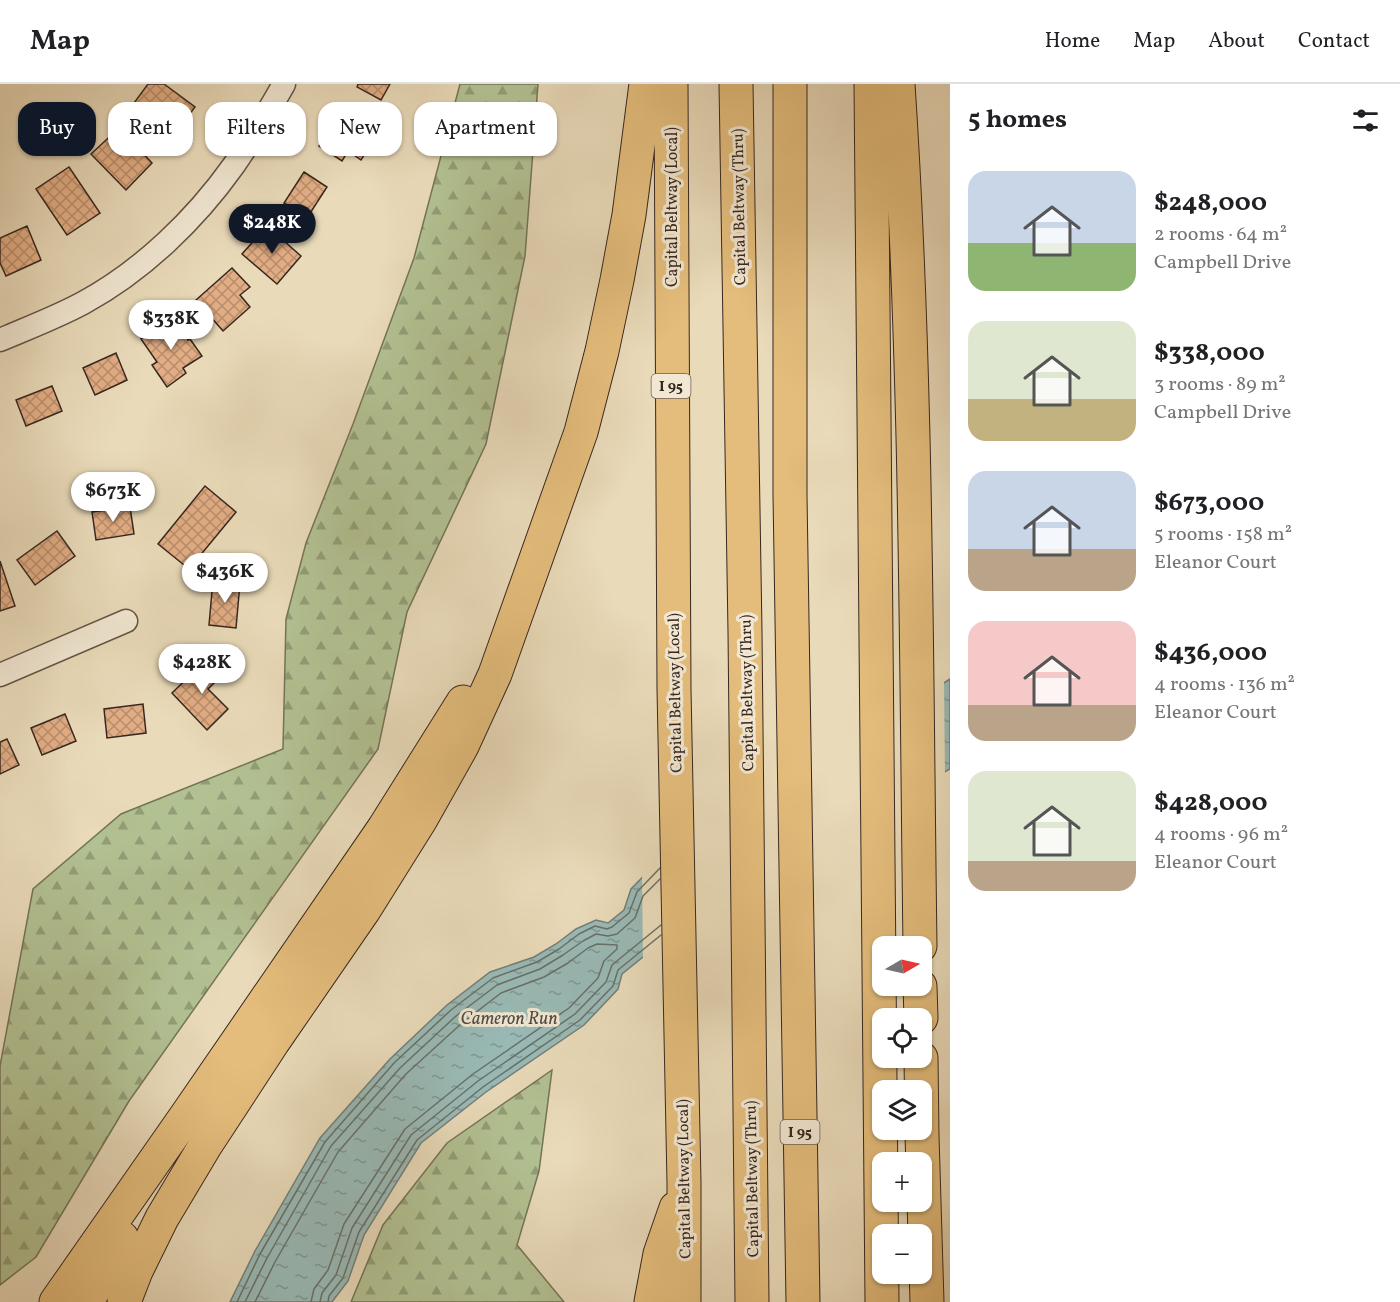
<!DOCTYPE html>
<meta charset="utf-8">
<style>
body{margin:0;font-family:Vollkorn,serif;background:#f6f6f6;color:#202124;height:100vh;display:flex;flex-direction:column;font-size:22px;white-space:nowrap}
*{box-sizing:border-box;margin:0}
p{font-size:20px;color:#757577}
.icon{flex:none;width:33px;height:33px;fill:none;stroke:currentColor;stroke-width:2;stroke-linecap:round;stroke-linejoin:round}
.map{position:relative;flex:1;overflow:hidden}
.details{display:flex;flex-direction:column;background:#fff;width:450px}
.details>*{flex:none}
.guide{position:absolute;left:18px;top:18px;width:570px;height:54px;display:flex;gap:12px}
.needle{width:39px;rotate:81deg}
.fabs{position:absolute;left:872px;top:852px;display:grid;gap:12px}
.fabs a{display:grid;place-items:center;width:60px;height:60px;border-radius:12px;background:#fff;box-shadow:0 2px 4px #0004;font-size:30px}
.price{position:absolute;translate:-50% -51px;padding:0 14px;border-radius:21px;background:#fff;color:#222;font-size:20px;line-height:39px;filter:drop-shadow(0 2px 3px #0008)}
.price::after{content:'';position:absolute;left:50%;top:36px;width:18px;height:14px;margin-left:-9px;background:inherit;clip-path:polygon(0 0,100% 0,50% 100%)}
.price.current{background:#111827;color:#fff}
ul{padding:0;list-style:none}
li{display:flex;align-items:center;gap:18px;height:150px;padding:0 18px}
li span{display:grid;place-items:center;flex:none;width:168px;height:120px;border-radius:18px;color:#555}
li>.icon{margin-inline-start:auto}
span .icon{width:72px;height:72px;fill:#fffc;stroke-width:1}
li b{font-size:26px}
h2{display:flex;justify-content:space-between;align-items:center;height:72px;padding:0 18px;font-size:26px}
.chip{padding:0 21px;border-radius:18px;background:#fff;box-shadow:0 2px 4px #0004;font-size:21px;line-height:54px}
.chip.current{background:#111827;color:#fff}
header{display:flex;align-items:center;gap:36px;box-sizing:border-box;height:84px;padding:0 30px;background:#fff;border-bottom:2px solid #e0e0e0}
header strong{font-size:28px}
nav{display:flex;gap:33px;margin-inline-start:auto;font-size:21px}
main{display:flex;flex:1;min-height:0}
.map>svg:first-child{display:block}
.forest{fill:url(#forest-firs);stroke:#747458;stroke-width:1.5}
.water{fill:url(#water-ripples);stroke:#727f7a;stroke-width:1.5}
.pier{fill:#e9dab9}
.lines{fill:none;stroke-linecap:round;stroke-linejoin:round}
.shore{stroke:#68706a;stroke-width:1.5}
.building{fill:url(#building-cross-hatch);stroke:#37271f;stroke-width:1.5}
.minor-casing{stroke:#645446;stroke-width:25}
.motorway-casing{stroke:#37271f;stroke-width:35}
.minor{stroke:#f1e7d2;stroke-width:22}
.motorway{stroke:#e4bd7c;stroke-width:33}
.labels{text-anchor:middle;stroke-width:6;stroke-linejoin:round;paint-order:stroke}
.shield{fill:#f1e7d2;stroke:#6f6155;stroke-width:1.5}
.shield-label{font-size:15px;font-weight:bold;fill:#37271f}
.street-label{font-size:16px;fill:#37271f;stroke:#f1e7d2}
.water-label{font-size:18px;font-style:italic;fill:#504c45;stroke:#f1e7d2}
</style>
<header>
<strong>Map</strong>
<nav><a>Home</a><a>Map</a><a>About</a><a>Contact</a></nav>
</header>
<main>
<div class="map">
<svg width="950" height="1218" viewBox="0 0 950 1218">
<defs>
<pattern id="forest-firs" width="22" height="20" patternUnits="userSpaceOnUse" patternTransform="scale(1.5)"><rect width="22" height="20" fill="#b2c192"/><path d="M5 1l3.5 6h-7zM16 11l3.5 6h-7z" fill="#929d77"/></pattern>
<pattern id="water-ripples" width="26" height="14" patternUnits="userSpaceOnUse" patternTransform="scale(1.5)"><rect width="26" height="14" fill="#99bab6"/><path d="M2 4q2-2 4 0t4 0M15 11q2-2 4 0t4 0" fill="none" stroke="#7e9793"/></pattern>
<pattern id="building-cross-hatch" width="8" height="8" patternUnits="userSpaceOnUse" patternTransform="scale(1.5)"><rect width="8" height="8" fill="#e2ad84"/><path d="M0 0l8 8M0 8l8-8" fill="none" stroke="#b88d6b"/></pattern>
</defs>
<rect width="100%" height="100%" fill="#e9dab9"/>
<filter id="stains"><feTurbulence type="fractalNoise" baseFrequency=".00333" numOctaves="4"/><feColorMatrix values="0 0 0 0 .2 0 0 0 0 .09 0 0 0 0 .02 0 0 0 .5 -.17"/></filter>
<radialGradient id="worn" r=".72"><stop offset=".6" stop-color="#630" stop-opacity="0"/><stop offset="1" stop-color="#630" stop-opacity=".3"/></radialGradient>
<path class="forest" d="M460 0H538L525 172 486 360 407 528 378 665 129 1017 36 1173 0 1201V982L33 805 121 730 283 665 286 535 306 459 353 340 414 174Z
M552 986 539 1087 517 1161 564 1218H351L383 1141 447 1059Z"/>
<path class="water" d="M950 595V685L897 715 808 724 716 814 622 890 618 905 584 941 486 1008 421 1059 364 1151 348 1197 332 1218H230L255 1167 320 1054 390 975 447 921 490 888 534 873 556 860 576 845 596 836 608 839 624 826 631 805 718 716 895 631Z"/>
<path class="pier" d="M944 595 945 691 897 717 831 727H810L718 816 643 878 642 790 716 713 759 682 797 660 814 654 830 650 893 628Z"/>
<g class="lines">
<path class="shore" d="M237 1218 260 1170 325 1058 394 979 451 926 493 894 537 878 559 865 579 850 595 842 607 845 612 843 629 829 637 808 660 784
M245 1218 267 1174 331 1062 400 984 456 932 497 901 540 885 563 871 583 857 596 850 608 852 617 850 635 834 643 812 660 795
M255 1218 275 1178 338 1068 406 990 462 939 501 909 544 893 568 879 588 864 597 860 617 861V865L604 877 598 894 569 924 473 990 405 1045 344 1140 328 1186 314 1205 311 1218
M320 1218 322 1209 336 1191 352 1144 411 1051 478 997 575 930 606 898 612 881 661 841
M328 1218 329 1212 343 1194 359 1148 417 1056 483 1003 580 936 613 902 618 886 661 851"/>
</g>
<path class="building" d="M148 0H164L195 23 173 53 131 23Z
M358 0H390L381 16 357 3Z
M341 30 364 45 358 55 370 62 361 76 348 67 342 77 319 62Z
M119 44 152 79 126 106 91 70Z
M69 83 100 129 67 151 36 105Z
M304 88 327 103 307 134 284 119Z
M27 142 41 176 6 192 0 179V154Z
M267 142 301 172 277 200 242 170Z
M232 184 250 203 240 211 250 223 223 247 196 216Z
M172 233 188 256 190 255 202 272 183 284 186 289 167 303 152 281 157 278 141 255Z
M116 269 127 296 95 311 83 284Z
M52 302 62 327 26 342 16 316Z
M205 402 236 428 189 485 158 460Z
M130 423 134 450 96 456 92 428Z
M57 447 75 472 35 501 17 476Z
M0 477 15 522 0 527Z
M213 496 240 499 236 544 209 541Z
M208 574 223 590 208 605 228 625 207 646 172 609Z
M143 620 146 649 107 654 104 625Z
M65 630 76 657 42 671 31 644Z
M7 655 19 681 0 690V658Z"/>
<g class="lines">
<defs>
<path id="minor" d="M0 256C28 244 57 233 83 219 142 187 195 136 234 81 252 55 268 28 284 0
M0 591 126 537"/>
<path id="motorway" d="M671 0 674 605 684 1099V1218
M736 0 745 548 752 1218
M790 0V411L803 1218
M871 0 882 1218
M898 0C917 287 916 575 920 862
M920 902 921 934
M921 974 922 1051 927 1218
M56 1218 186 1032 384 744 463 618
M87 1218 122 1154
M124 1218 136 1187 162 1134 205 1062 273 958 364 826 421 735 462 662 495 590 581 348 602 267 617 196 629 131 646 0
M651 1218 660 1170 676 1124"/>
</defs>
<use href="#minor" class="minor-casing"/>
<use href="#motorway" class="motorway-casing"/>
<use href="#minor" class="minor"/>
<use href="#motorway" class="motorway"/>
</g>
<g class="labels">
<g class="shield">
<rect x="651.5" y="290" width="39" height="24" rx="4.5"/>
<rect x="780.5" y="1036" width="39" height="24" rx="4.5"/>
</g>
<g class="shield-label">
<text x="671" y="307">I 95</text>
<text x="800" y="1053">I 95</text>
</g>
<g class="street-label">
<text transform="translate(671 123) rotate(-90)" y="6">Capital Beltway (Local)</text>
<text transform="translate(738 123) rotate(-91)" y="6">Capital Beltway (Thru)</text>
<text transform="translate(674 609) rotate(-91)" y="6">Capital Beltway (Local)</text>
<text transform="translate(746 609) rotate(-91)" y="6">Capital Beltway (Thru)</text>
<text transform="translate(683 1095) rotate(-91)" y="6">Capital Beltway (Local)</text>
<text transform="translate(751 1095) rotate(-91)" y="6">Capital Beltway (Thru)</text>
</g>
<g class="water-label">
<text x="509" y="940">Cameron Run</text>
</g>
</g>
<rect width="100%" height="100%" filter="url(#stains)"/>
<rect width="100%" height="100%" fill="url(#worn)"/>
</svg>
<div class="fabs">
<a><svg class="needle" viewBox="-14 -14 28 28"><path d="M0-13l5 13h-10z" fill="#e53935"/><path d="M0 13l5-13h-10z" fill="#757577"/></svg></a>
<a><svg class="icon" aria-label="locate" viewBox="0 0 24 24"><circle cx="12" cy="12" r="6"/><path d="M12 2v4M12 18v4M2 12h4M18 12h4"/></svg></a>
<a><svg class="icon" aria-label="layers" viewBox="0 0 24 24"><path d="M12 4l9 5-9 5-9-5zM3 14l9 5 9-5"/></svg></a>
<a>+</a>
<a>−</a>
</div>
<b class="price current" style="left:272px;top:171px">$248K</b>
<b class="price" style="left:171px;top:267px">$338K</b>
<b class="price" style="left:113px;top:439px">$673K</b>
<b class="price" style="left:225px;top:520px">$436K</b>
<b class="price" style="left:202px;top:611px">$428K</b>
<div class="guide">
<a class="chip current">Buy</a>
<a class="chip">Rent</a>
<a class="chip">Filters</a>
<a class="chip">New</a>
<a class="chip">Apartment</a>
</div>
</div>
<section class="details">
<h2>5 homes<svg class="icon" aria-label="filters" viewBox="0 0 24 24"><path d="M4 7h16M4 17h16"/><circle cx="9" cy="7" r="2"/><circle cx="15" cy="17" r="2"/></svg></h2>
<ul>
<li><span style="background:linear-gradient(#c9d6e8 60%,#8fb573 0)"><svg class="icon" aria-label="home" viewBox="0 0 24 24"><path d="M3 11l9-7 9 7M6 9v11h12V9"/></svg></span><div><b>$248,000</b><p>2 rooms · 64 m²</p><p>Campbell Drive</p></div></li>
<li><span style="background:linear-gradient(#dfe7d0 65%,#c2b280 0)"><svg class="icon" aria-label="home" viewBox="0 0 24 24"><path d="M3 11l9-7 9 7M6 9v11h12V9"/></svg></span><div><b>$338,000</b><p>3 rooms · 89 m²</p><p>Campbell Drive</p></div></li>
<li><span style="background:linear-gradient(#c9d6e8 65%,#b9a48a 0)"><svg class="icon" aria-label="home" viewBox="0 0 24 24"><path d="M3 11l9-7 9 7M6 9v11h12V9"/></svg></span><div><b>$673,000</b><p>5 rooms · 158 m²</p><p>Eleanor Court</p></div></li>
<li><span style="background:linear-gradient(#f6c9c9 70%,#b9a48a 0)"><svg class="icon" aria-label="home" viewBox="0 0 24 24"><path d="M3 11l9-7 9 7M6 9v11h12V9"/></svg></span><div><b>$436,000</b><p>4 rooms · 136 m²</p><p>Eleanor Court</p></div></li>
<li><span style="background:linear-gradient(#dfe7d0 75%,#b9a48a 0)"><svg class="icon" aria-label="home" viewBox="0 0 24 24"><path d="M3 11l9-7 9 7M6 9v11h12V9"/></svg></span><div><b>$428,000</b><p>4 rooms · 96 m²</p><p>Eleanor Court</p></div></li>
</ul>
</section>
</main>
